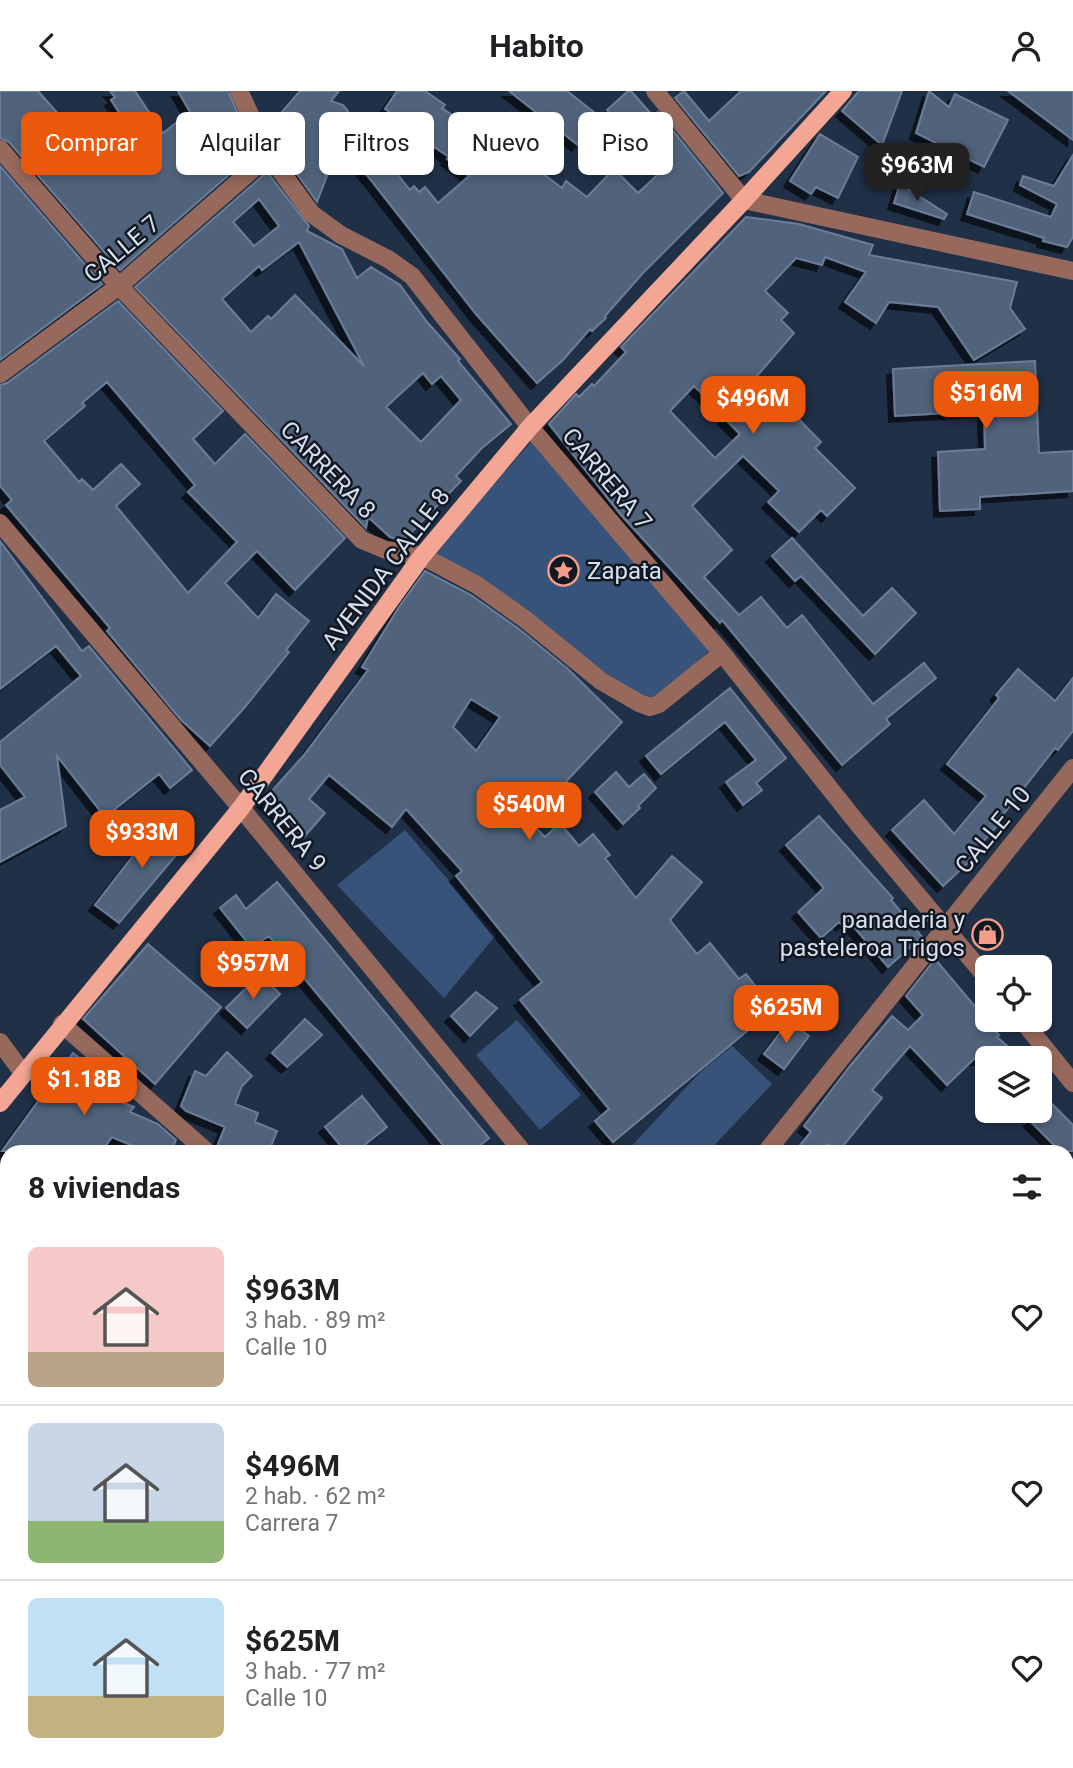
<!DOCTYPE html>
<html lang="es">
<meta charset="utf-8">
<style>
body{margin:0;font-family:Roboto,sans-serif;background:#f6f6f6;color:#202124;height:100vh;display:flex;flex-direction:column;font-size:26px;white-space:nowrap}
*{box-sizing:border-box;margin:0}
p{font-size:23px;color:#757577}
.icon{flex:none;width:38px;height:38px;fill:none;stroke:currentColor;stroke-width:2;stroke-linecap:round;stroke-linejoin:round}
.map{position:relative;flex:1;overflow:hidden}
.panel{position:absolute;left:0px;top:1054px;width:1074px;height:625px;display:flex;flex-direction:column;background:#fff;border-radius:21px 21px 0 0;box-shadow:0 4px 10px #0003}
.panel>*{flex:none}
.guide{position:absolute;left:21px;top:21px;width:700px;height:63px;display:flex;gap:14px}
.controls{position:absolute;left:975px;top:864px;display:grid;gap:14px}
.controls a{display:grid;place-items:center;width:77px;height:77px;border-radius:10px;background:#fff;box-shadow:0 4px 10px #0003;font-size:35px}
.price{position:absolute;translate:-50% -60px;padding:0 16px;border-radius:14px;background:#ea580c;color:#fff;font-size:23px;line-height:46px;filter:drop-shadow(0 2px 4px #0008)}
.price::after{content:'';position:absolute;left:50%;top:42px;width:21px;height:16px;margin-left:-10px;background:inherit;clip-path:polygon(0 0,100% 0,50% 100%)}
.price.selected{background:#222;color:#fff}
ul{padding:0;list-style:none}
li{display:flex;align-items:center;gap:21px;height:175px;padding:0 28px}
li+li{border-top:2px solid #e0e0e0}
li span{display:grid;place-items:center;flex:none;width:196px;height:140px;border-radius:10px;color:#555}
li>.icon{margin-inline-start:auto}
span .icon{width:84px;height:84px;fill:#fffc;stroke-width:1}
li b{font-size:30px}
h2{display:flex;justify-content:space-between;align-items:center;height:84px;padding:0 28px;font-size:30px}
.chip{padding:0 24px;border-radius:10px;background:#fff;box-shadow:0 4px 10px #0003;font-size:24px;line-height:63px}
.chip.selected{background:#ea580c;color:#fff}
header{display:flex;justify-content:space-between;align-items:center;height:91px;padding:0 28px;background:#fff;font-size:32px;font-weight:700}
.map>svg:first-child{display:block}
.green{fill:#38537a}
.building{fill:#51637c;stroke:#6b7d98;stroke-width:2;fill-rule:evenodd;filter:url(#shadow)}
.lines{fill:none;stroke-linecap:round;stroke-linejoin:round}
.minor{stroke:#97695d;stroke-width:18}
.major{stroke:#f3a693;stroke-width:18}
.labels{text-anchor:middle;stroke-width:5;stroke-linejoin:round;paint-order:stroke}
.street-label{font-size:24px;fill:#d6e0ef;stroke:#111822}
.poi-label{font-size:24px;fill:#d6e0ef;stroke:#111822;text-anchor:start}
</style>
<header><svg class="icon" aria-label="back" viewBox="0 0 24 24"><path d="M15 5l-7 7 7 7"/></svg>Habito<svg class="icon" aria-label="person" viewBox="0 0 24 24"><circle cx="12" cy="8" r="4"/><path d="M4 21q1-7 8-7t8 7"/></svg></header>
<div class="map">
<svg width="1073" height="1677" viewBox="0 0 1073 1677">
<defs>
<filter id="shadow"><feDropShadow dx="-6" dy="6" stdDeviation="0" flood-color="#0009"/></filter>
</defs>
<rect width="100%" height="100%" fill="#203047"/>
<path class="green" d="M538 343 712 557 651 613 432 464Z
M405 739 496 844 444 907 337 794Z
M517 929 581 1004 540 1039 476 964Z
M728 951 772 993 709 1060H627Z
M0 1633 7 1636V1671H122L141 1677H0Z"/>
<path class="building" d="M0 0H38L90 59 124 29 111 9 115 6 110 0H135L163 42 190 21 178 0H228L255 61 120 179 9 51 0 47Z
M300 0H339L331 10 343 14 348 20 324 81 327 85 317 111 279 58 269 36Z
M397 0H425L445 14 442 17 480 43 484 38 562 97 566 90 587 106 614 78 638 102 666 76 635 44 632 47 607 19 628 0H631L653 25 658 21 723 102 643 182 605 225 606 227 592 240 590 238 563 269 537 292 476 223 363 79 374 54 410 99 414 95 419 101 425 96 438 112 469 85 447 68 449 66 418 45 420 42 385 18Z
M509 0H567L600 26 578 54Z
M684 0 709 30 741 0H826L749 81 739 85 675 7Z
M859 0H902L882 54 842 20Z
M929 0 949 16 955 3 1008 29 984 76 916 42Z
M1008 0H1073V49Z
M820 43 858 66 838 107 816 96 811 103 790 90Z
M1073 64V146L1067 156 1043 150 1044 147 967 123 974 101 1051 126 1057 113 1020 94 1023 85 1054 95Z
M0 75 102 193 0 269Z
M267 81 309 135 307 140 342 158 357 187 371 176 400 194 427 231 460 268 458 270 511 333 481 358 456 385 461 390 403 450 390 446 368 426 366 437 135 196ZM259 108 279 135 254 155 233 131ZM299 151 364 275 295 204 271 228 268 225 251 241 222 208 259 175 262 179ZM423 282 432 293 441 285 461 309 421 351 386 316Z
M900 93 947 123 944 128 894 112Z
M746 126 799 133 873 154 869 164 1017 191 1010 217 1025 238 974 269 938 216 889 211 876 232 845 211 866 181 825 166 822 174 796 167 765 200 788 222 781 229 794 242 757 285 821 351 815 357 855 397 827 425 821 419 799 441 768 411 779 400 743 365 692 415 732 459 704 486 739 524 761 506 787 537 802 524 873 613 924 572 936 587 886 628 890 633 842 674 722 529 720 532 621 424 549 333 576 303 579 306 592 293 594 295 626 261 621 256ZM694 295 726 325 724 327 740 343 715 367 670 320Z
M118 210 223 320 193 348 215 373 245 343 345 447 295 499 257 460 225 492 258 527 276 503 309 530 286 559 289 561 245 616 210 655 181 629 107 540 110 537 6 414 12 409 0 395V294L7 292ZM107 291 195 394 188 401 237 451 188 502 116 415 140 393 121 373 93 399 82 388 79 391 44 350 85 315 82 312Z
M1035 270 1039 362 1073 360V400L980 406V418L940 420 938 361 985 358 984 320 895 325 893 278Z
M792 447 863 525 892 497 916 522 875 563 801 485 795 490 772 465Z
M0 450 82 560 89 555 192 679 170 697 159 683 105 726 57 665 66 735 0 771V719L25 706 0 674V651L81 585 56 555 0 598Z
M425 480 471 504 519 538 568 578 622 631 529 730 545 746 560 732 579 755 593 743 610 764 605 767 636 807 672 765 702 791 670 829 697 863 710 852 739 888 746 883 774 918 613 1051 595 1030 609 1018 520 909 542 891 456 785 462 780 406 718 392 736 329 684 309 708 325 722 304 746 263 710 304 664 368 579 362 576 399 516ZM471 608 500 626 476 660 453 636Z
M1018 578 1055 610 1073 587V640L1058 659 1055 657 1002 725 1004 727 980 754 983 758 943 795 892 739 924 709 954 743 986 705 947 673 999 607 996 604Z
M730 597 786 667 756 692 762 699 743 714 726 691 756 669 725 631 661 683 646 665Z
M616 681 629 696 644 683 656 697 638 715 640 717 623 733 595 701Z
M819 725 893 807 891 809 922 846 888 876 848 829 842 834 839 831 821 847 798 821 824 797 786 754Z
M163 726 188 750 119 832 95 814Z
M277 791 489 1047 473 1060H448L269 845 251 856 220 817 236 804 246 818Z
M148 853 221 916 155 993 83 928Z
M935 868 999 944 997 946 1022 968H974L947 994 910 955 872 999 882 1007 839 1060 827 1053 821 1060H795L811 1041 804 1035 850 975 892 925 908 939 923 924 906 905Z
M260 883 280 903 247 937 226 917Z
M476 901 497 917 470 945 451 925Z
M305 928 322 944 287 976 272 962Z
M789 930 809 945 784 978 764 963Z
M227 961 252 985 242 995 235 1013 258 1022 255 1031 277 1040 269 1060H226L218 1053 225 1036 186 1020 181 1015 195 980 206 985Z
M73 962 111 991 102 1003 134 1016 130 1021 158 1033 176 1049 171 1060H145L112 1046 102 1060H2Z
M362 1005 387 1036 357 1060H345L325 1036Z
M1050 1011 1073 1034V1060H1060L1030 1030Z"/>
<g class="lines">
<path class="minor" d="M239 0 269 64 312 123 341 144 388 168 412 185 530 336 722 562 858 733 987 887
M655 0 744 109 1073 180
M0 58 119 195 362 449 386 459 422 465 477 494 526 529 601 590 639 612 650 616 659 613 722 562
M0 283 119 195 269 64
M0 432 241 717 522 1060
M1022 929 1073 992
M62 933 206 1060
M0 951 23 982
M767 1060 1073 677
M0 1172 7 1176
M1068 1221 1073 1225
M1068 1288 1073 1278
M0 1372 7 1363
M0 1457 7 1461
M1068 1502 1073 1505
M373 1671 383 1677
M857 1671 867 1677
M283 1677 287 1671
M589 1677 592 1671"/>
<path class="major" d="M0 1012 241 717 422 465 530 336 744 109 843 0"/>
</g>
<defs>
<symbol id="sight-ring" viewBox="-11 -11 22 22"><circle r="9.5" fill="#111822" stroke="#f49e89" stroke-width="1.5"/><path d="M0-6L1.8-2.2L6-1.7L2.9 1.2L3.7 5.4L0 3.3L-3.7 5.4L-2.9 1.2L-6-1.7L-1.8-2.2Z" fill="#f49e89"/></symbol>
<symbol id="shop-ring" viewBox="-11 -11 22 22"><circle r="9.5" fill="#111822" stroke="#f49e89" stroke-width="1.5"/><path d="M-5-2.5h2.3a2.7 3.5 0 0 1 5.4 0H5L5.5 6h-11ZM-1.5-2.5h3a1.5 2.3 0 0 0-3 0Z" fill="#f49e89"/></symbol>
</defs>
<g fill-rule="evenodd">
<use href="#sight-ring" x="546" y="462" width="35" height="35"/>
<use href="#shop-ring" x="970" y="826" width="35" height="35"/>
</g>
<g class="labels">
<g class="street-label">
<text transform="translate(122 158) rotate(-40)" y="8">CALLE 7</text>
<text transform="translate(328 379) rotate(46)" y="8">CARRERA 8</text>
<text transform="translate(607 388) rotate(50)" y="8">CARRERA 7</text>
<text transform="translate(386 478) rotate(-53)" y="8">AVENIDA CALLE 8</text>
<text transform="translate(282 729) rotate(51)" y="8">CARRERA 9</text>
<text transform="translate(993 739) rotate(-51)" y="8">CALLE 10</text>
</g>
<g class="poi-label">
<text x="587" y="488">Zapata</text>
<text x="965" y="837" text-anchor="end">panaderia y<tspan x="965" dy="28">pasteleroa Trigos</tspan></text>
</g>
</g>
</svg>
<div class="controls">
<a><svg class="icon" aria-label="locate" viewBox="0 0 24 24"><circle cx="12" cy="12" r="6"/><path d="M12 2v4M12 18v4M2 12h4M18 12h4"/></svg></a>
<a><svg class="icon" aria-label="layers" viewBox="0 0 24 24"><path d="M12 4l9 5-9 5-9-5zM3 14l9 5 9-5"/></svg></a>
</div>
<b class="price selected" style="left:917px;top:112px">$963M</b>
<b class="price" style="left:986px;top:340px">$516M</b>
<b class="price" style="left:753px;top:345px">$496M</b>
<b class="price" style="left:529px;top:751px">$540M</b>
<b class="price" style="left:142px;top:779px">$933M</b>
<b class="price" style="left:253px;top:910px">$957M</b>
<b class="price" style="left:786px;top:954px">$625M</b>
<b class="price" style="left:84px;top:1026px">$1.18B</b>
<div class="guide">
<a class="chip selected">Comprar</a>
<a class="chip">Alquilar</a>
<a class="chip">Filtros</a>
<a class="chip">Nuevo</a>
<a class="chip">Piso</a>
</div>
<section class="panel">
<h2>8 viviendas<svg class="icon" aria-label="filters" viewBox="0 0 24 24"><path d="M4 7h16M4 17h16"/><circle cx="9" cy="7" r="2"/><circle cx="15" cy="17" r="2"/></svg></h2>
<ul>
<li><span style="background:linear-gradient(#f6c9c9 75%,#b9a48a 0)"><svg class="icon" aria-label="home" viewBox="0 0 24 24"><path d="M3 11l9-7 9 7M6 9v11h12V9"/></svg></span><div><b>$963M</b><p>3 hab. · 89 m²</p><p>Calle 10</p></div><svg class="icon" aria-label="heart" viewBox="0 0 24 24"><path d="M12 20l-8-8c-3-5 5-10 8-4 3-6 11-1 8 4z"/></svg></li>
<li><span style="background:linear-gradient(#c9d6e8 70%,#8fb573 0)"><svg class="icon" aria-label="home" viewBox="0 0 24 24"><path d="M3 11l9-7 9 7M6 9v11h12V9"/></svg></span><div><b>$496M</b><p>2 hab. · 62 m²</p><p>Carrera 7</p></div><svg class="icon" aria-label="heart" viewBox="0 0 24 24"><path d="M12 20l-8-8c-3-5 5-10 8-4 3-6 11-1 8 4z"/></svg></li>
<li><span style="background:linear-gradient(#bfe0f5 70%,#c2b280 0)"><svg class="icon" aria-label="home" viewBox="0 0 24 24"><path d="M3 11l9-7 9 7M6 9v11h12V9"/></svg></span><div><b>$625M</b><p>3 hab. · 77 m²</p><p>Calle 10</p></div><svg class="icon" aria-label="heart" viewBox="0 0 24 24"><path d="M12 20l-8-8c-3-5 5-10 8-4 3-6 11-1 8 4z"/></svg></li>
</ul>
</section>
</div>
